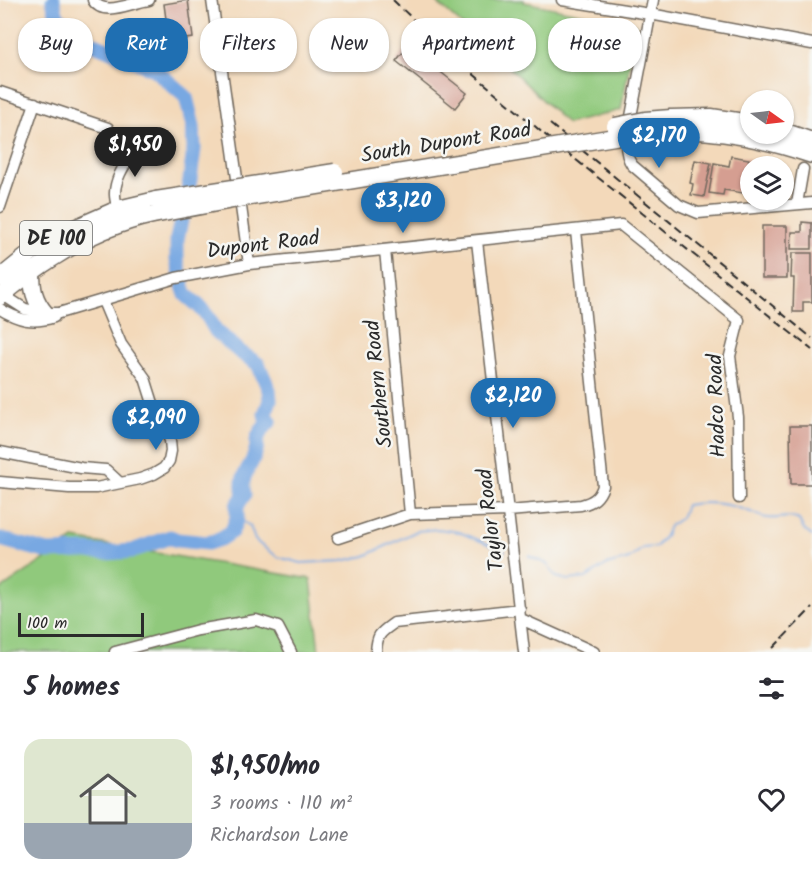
<!DOCTYPE html>
<meta charset="utf-8">
<style>
body{margin:0;font-family:Kalam,sans-serif;background:#f7f7f7;color:#2b2b33;height:100vh;display:flex;flex-direction:column;font-size:22px;white-space:nowrap}
*{box-sizing:border-box;margin:0}
p{font-size:20px;color:#7c7c81}
.icon{flex:none;width:33px;height:33px;fill:none;stroke:currentColor;stroke-width:2;stroke-linecap:round;stroke-linejoin:round}
.map{position:relative;height:652px;overflow:hidden}
.details{display:flex;flex-direction:column;background:#fff;flex:1}
.details>*{flex:none}
.hud{position:absolute;left:18px;top:18px;width:777px;height:54px;display:flex;gap:12px}
.needle{width:39px;rotate:104deg}
.tools{position:absolute;left:740px;top:90px;display:grid;gap:12px}
.tools a{display:grid;place-items:center;width:54px;height:54px;border-radius:50%;background:#fff;box-shadow:0 2px 4px #0004;font-size:30px}
.scale{position:absolute;left:18px;bottom:15px;width:126px;box-sizing:border-box;padding-left:6px;border:3px solid #2b2b2b;border-top:0;font-size:16px;line-height:21px;white-space:nowrap;color:#2b2b2b;-webkit-text-stroke:4px #f6f6f2;paint-order:stroke}
.price{position:absolute;translate:-50% -51px;padding:0 14px;border-radius:21px;background:#1f6fb2;color:#fff;font-size:20px;line-height:39px;filter:drop-shadow(0 2px 3px #0008)}
.price::after{content:'';position:absolute;left:50%;top:36px;width:18px;height:14px;margin-left:-9px;background:inherit;clip-path:polygon(0 0,100% 0,50% 100%)}
.price.selected{background:#222;color:#fff}
ul{padding:0;list-style:none}
li{display:flex;align-items:center;gap:18px;height:150px;padding:0 24px}
li span{display:grid;place-items:center;flex:none;width:168px;height:120px;border-radius:18px;color:#555}
li>.icon{margin-inline-start:auto}
span .icon{width:72px;height:72px;fill:#fffc;stroke-width:1}
li b{font-size:26px}
h2{display:flex;justify-content:space-between;align-items:center;height:72px;padding:0 24px;font-size:26px}
.chip{padding:0 21px;border-radius:24px;background:#fff;box-shadow:0 2px 4px #0004;font-size:21px;line-height:54px}
.chip.selected{background:#1f6fb2;color:#fff}
.map>svg:first-child{display:block}
.green{fill:#90c97c;stroke:#5e7a54;stroke-width:1.5}
.lines{fill:none;stroke-linecap:round;stroke-linejoin:round}
.stream{stroke:#78a8e2;stroke-width:2}
.river{stroke:#78a8e2;stroke-width:15}
.building{fill:#d59e91}
.minor-casing{stroke:#71685d;stroke-width:13}
.primary-casing{stroke:#71685d;stroke-width:19}
.minor{stroke:#fff;stroke-width:10}
.primary{stroke:#fff;stroke-width:16}
.rail{stroke:#2b2b2b;stroke-width:2;stroke-dasharray:9 4.5;stroke-linecap:butt}
.primary-bridge-casing{stroke:#71685d;stroke-width:19;stroke-linecap:butt}
.primary-bridge{stroke:#fff;stroke-width:16}
.labels{text-anchor:middle;stroke-width:5;stroke-linejoin:round;paint-order:stroke}
.shield{fill:#f6f6f2;stroke:#686867;stroke-width:1.5}
.shield-label{font-size:20px;font-weight:bold;fill:#2b2b2b}
.street-label{font-size:21px;fill:#2b2b2b;stroke:#f6f6f2}
</style>
<div class="map">
<svg width="812" height="652" viewBox="0 0 812 652">
<rect width="100%" height="100%" fill="#f6f6f2"/>
<filter id="ink" filterUnits="userSpaceOnUse"><feTurbulence type="fractalNoise" baseFrequency=".0167" numOctaves="2"/><feDisplacementMap in="SourceGraphic" scale="12" xChannelSelector="R" yChannelSelector="G"/><feConvolveMatrix kernelMatrix="1 2 1 2 8 2 1 2 1" color-interpolation-filters="sRGB"/></filter>
<filter id="wash" filterUnits="userSpaceOnUse"><feTurbulence type="fractalNoise" baseFrequency=".008" numOctaves="4" result="noise"/><feDisplacementMap in="SourceGraphic" scale="24" xChannelSelector="R" yChannelSelector="G"/><feGaussianBlur stdDeviation="1.35" result="paint"/><feColorMatrix in="noise" values="0 0 0 0 0 0 0 0 0 0 0 0 0 0 0 0 0 1.4 0 .05"/><feComposite in="paint" operator="in"/></filter>
<g filter="url(#wash)">
<rect width="100%" height="100%" fill="#f3d9ba"/>
<path class="green" d="M434 0H524V2L637 25 621 110 567 124 509 67Z
M74 539 311 579 319 652H0V590Z"/>
<g class="lines">
<path class="stream" d="M237 518 250 526 255 540 262 546 278 557 301 563 342 561 365 556 417 531 438 529 459 532 505 551
M529 556 547 564 556 577 568 580 586 578 606 565 629 559 643 548 656 547 665 536 669 526 681 518 686 505C706 501 726 503 745 510 752 512 760 517 767 518 780 520 785 514 799 520L804 530 812 536"/>
<path class="river" d="M0 539 48 552 86 551 106 553 132 551 170 537 177 540 208 543 220 539 232 531 237 518V506L244 495C239 472 252 469 256 450 258 445 256 446 257 441 258 432 265 427 270 421L265 414 270 400 269 390 258 364 240 352 216 331 208 317 199 306 186 295 183 286 177 260V239L190 180 194 149 193 126 186 97 154 69 97 45 76 34 57 16 53 0"/>
</g>
<g id="blocks">
<path class="building" d="M188 0 193 38 169 41 164 4Z
M408 46 467 93 455 108 396 61Z
M731 156 749 159 743 193 724 190 723 195 709 193 714 163 729 166Z
M695 160 711 163 704 197 691 195 693 184 690 183Z
M802 222 812 223V249H791L792 232H802Z
M762 226H787V278H762Z
M792 253H812V302H803V312H793L794 278H791Z
M790 426H812V484H791Z"/>
</g>
</g>
<g filter="url(#ink)">
<use href="#blocks" fill-opacity="0" stroke="#71685d" stroke-width="1.5"/>
<g class="lines">
<defs>
<path id="minor" d="M93 0C103 18 132 2 149 0
M212 0 249 264
M562 0 650 14 812 44
M653 0 626 143C626 152 627 158 632 165L679 205 698 213 812 203
M0 92 108 128
M797 204 803 169
M0 207 35 103
M119 215C118 208 115 201 115 195 114 177 129 159 137 145
M477 241 524 652
M385 250 410 514
M0 293 25 309 45 313H59L176 278 249 264 621 225 739 320 730 356 738 417 739 498
M0 309C18 320 33 324 54 317
M0 452 81 468 106 470 120 483
M0 482 69 488H96L140 479 154 474 164 468 169 461 171 451 170 440 157 416 145 378 121 344 103 301
M338 538 410 514 508 511 581 505C593 502 599 498 603 486L576 231
M521 619 594 652
M115 652 198 630 256 620 278 627 291 652
M376 652C377 634 380 633 394 623L520 609"/>
<path id="primary" d="M671 118 711 117 750 123
M670 130C721 130 764 139 812 155
M783 131 812 141
M32 272C32 289 34 300 45 313
M0 278 32 252 68 231 118 209 156 200
M0 297C44 260 96 227 153 215"/>
</defs>
<use href="#minor" class="minor-casing"/>
<use href="#primary" class="primary-casing"/>
<use href="#minor" class="minor"/>
<use href="#primary" class="primary"/>
<path class="rail" d="M393 0 445 50 544 134 812 350
M550 124 812 338
M773 648 812 608"/>
<defs>
<path id="primary-bridge" d="M615 126 645 120 671 118
M156 200 335 172
M153 215 238 199 633 134 670 130"/>
</defs>
<use href="#primary-bridge" class="primary-bridge-casing"/>
<use href="#primary-bridge" class="primary-bridge"/>
</g>
</g>
<g class="labels">
<rect class="shield" x="20" y="221" width="72" height="34" rx="4.5"/>
<g class="shield-label">
<text x="56" y="245">DE 100</text>
</g>
<g class="street-label">
<text transform="translate(446 142) rotate(-9)" y="7">South Dupont Road</text>
<text transform="translate(263 244) rotate(-7)" y="7">Dupont Road</text>
<text transform="translate(378 384) rotate(-96)" y="7">Southern Road</text>
<text transform="translate(716 406) rotate(-92)" y="7">Hadco Road</text>
<text transform="translate(490 520) rotate(-97)" y="7">Taylor Road</text>
</g>
</g>
</svg>
<div class="tools">
<a><svg class="needle" viewBox="-14 -14 28 28"><path d="M0-13l5 13h-10z" fill="#e53935"/><path d="M0 13l5-13h-10z" fill="#7c7c81"/></svg></a>
<a><svg class="icon" aria-label="layers" viewBox="0 0 24 24"><path d="M12 4l9 5-9 5-9-5zM3 14l9 5 9-5"/></svg></a>
</div>
<div class="scale">100 m</div>
<b class="price" style="left:659px;top:169px">$2,170</b>
<b class="price selected" style="left:135px;top:178px">$1,950</b>
<b class="price" style="left:403px;top:234px">$3,120</b>
<b class="price" style="left:513px;top:429px">$2,120</b>
<b class="price" style="left:156px;top:451px">$2,090</b>
<div class="hud">
<a class="chip">Buy</a>
<a class="chip selected">Rent</a>
<a class="chip">Filters</a>
<a class="chip">New</a>
<a class="chip">Apartment</a>
<a class="chip">House</a>
</div>
</div>
<section class="details">
<h2>5 homes<svg class="icon" aria-label="filters" viewBox="0 0 24 24"><path d="M4 7h16M4 17h16"/><circle cx="9" cy="7" r="2"/><circle cx="15" cy="17" r="2"/></svg></h2>
<ul>
<li><span style="background:linear-gradient(#dfe7d0 70%,#9aa5b1 0)"><svg class="icon" aria-label="home" viewBox="0 0 24 24"><path d="M3 11l9-7 9 7M6 9v11h12V9"/></svg></span><div><b>$1,950/mo</b><p>3 rooms · 110 m²</p><p>Richardson Lane</p></div><svg class="icon" aria-label="heart" viewBox="0 0 24 24"><path d="M12 20l-8-8c-3-5 5-10 8-4 3-6 11-1 8 4z"/></svg></li>
</ul>
</section>
